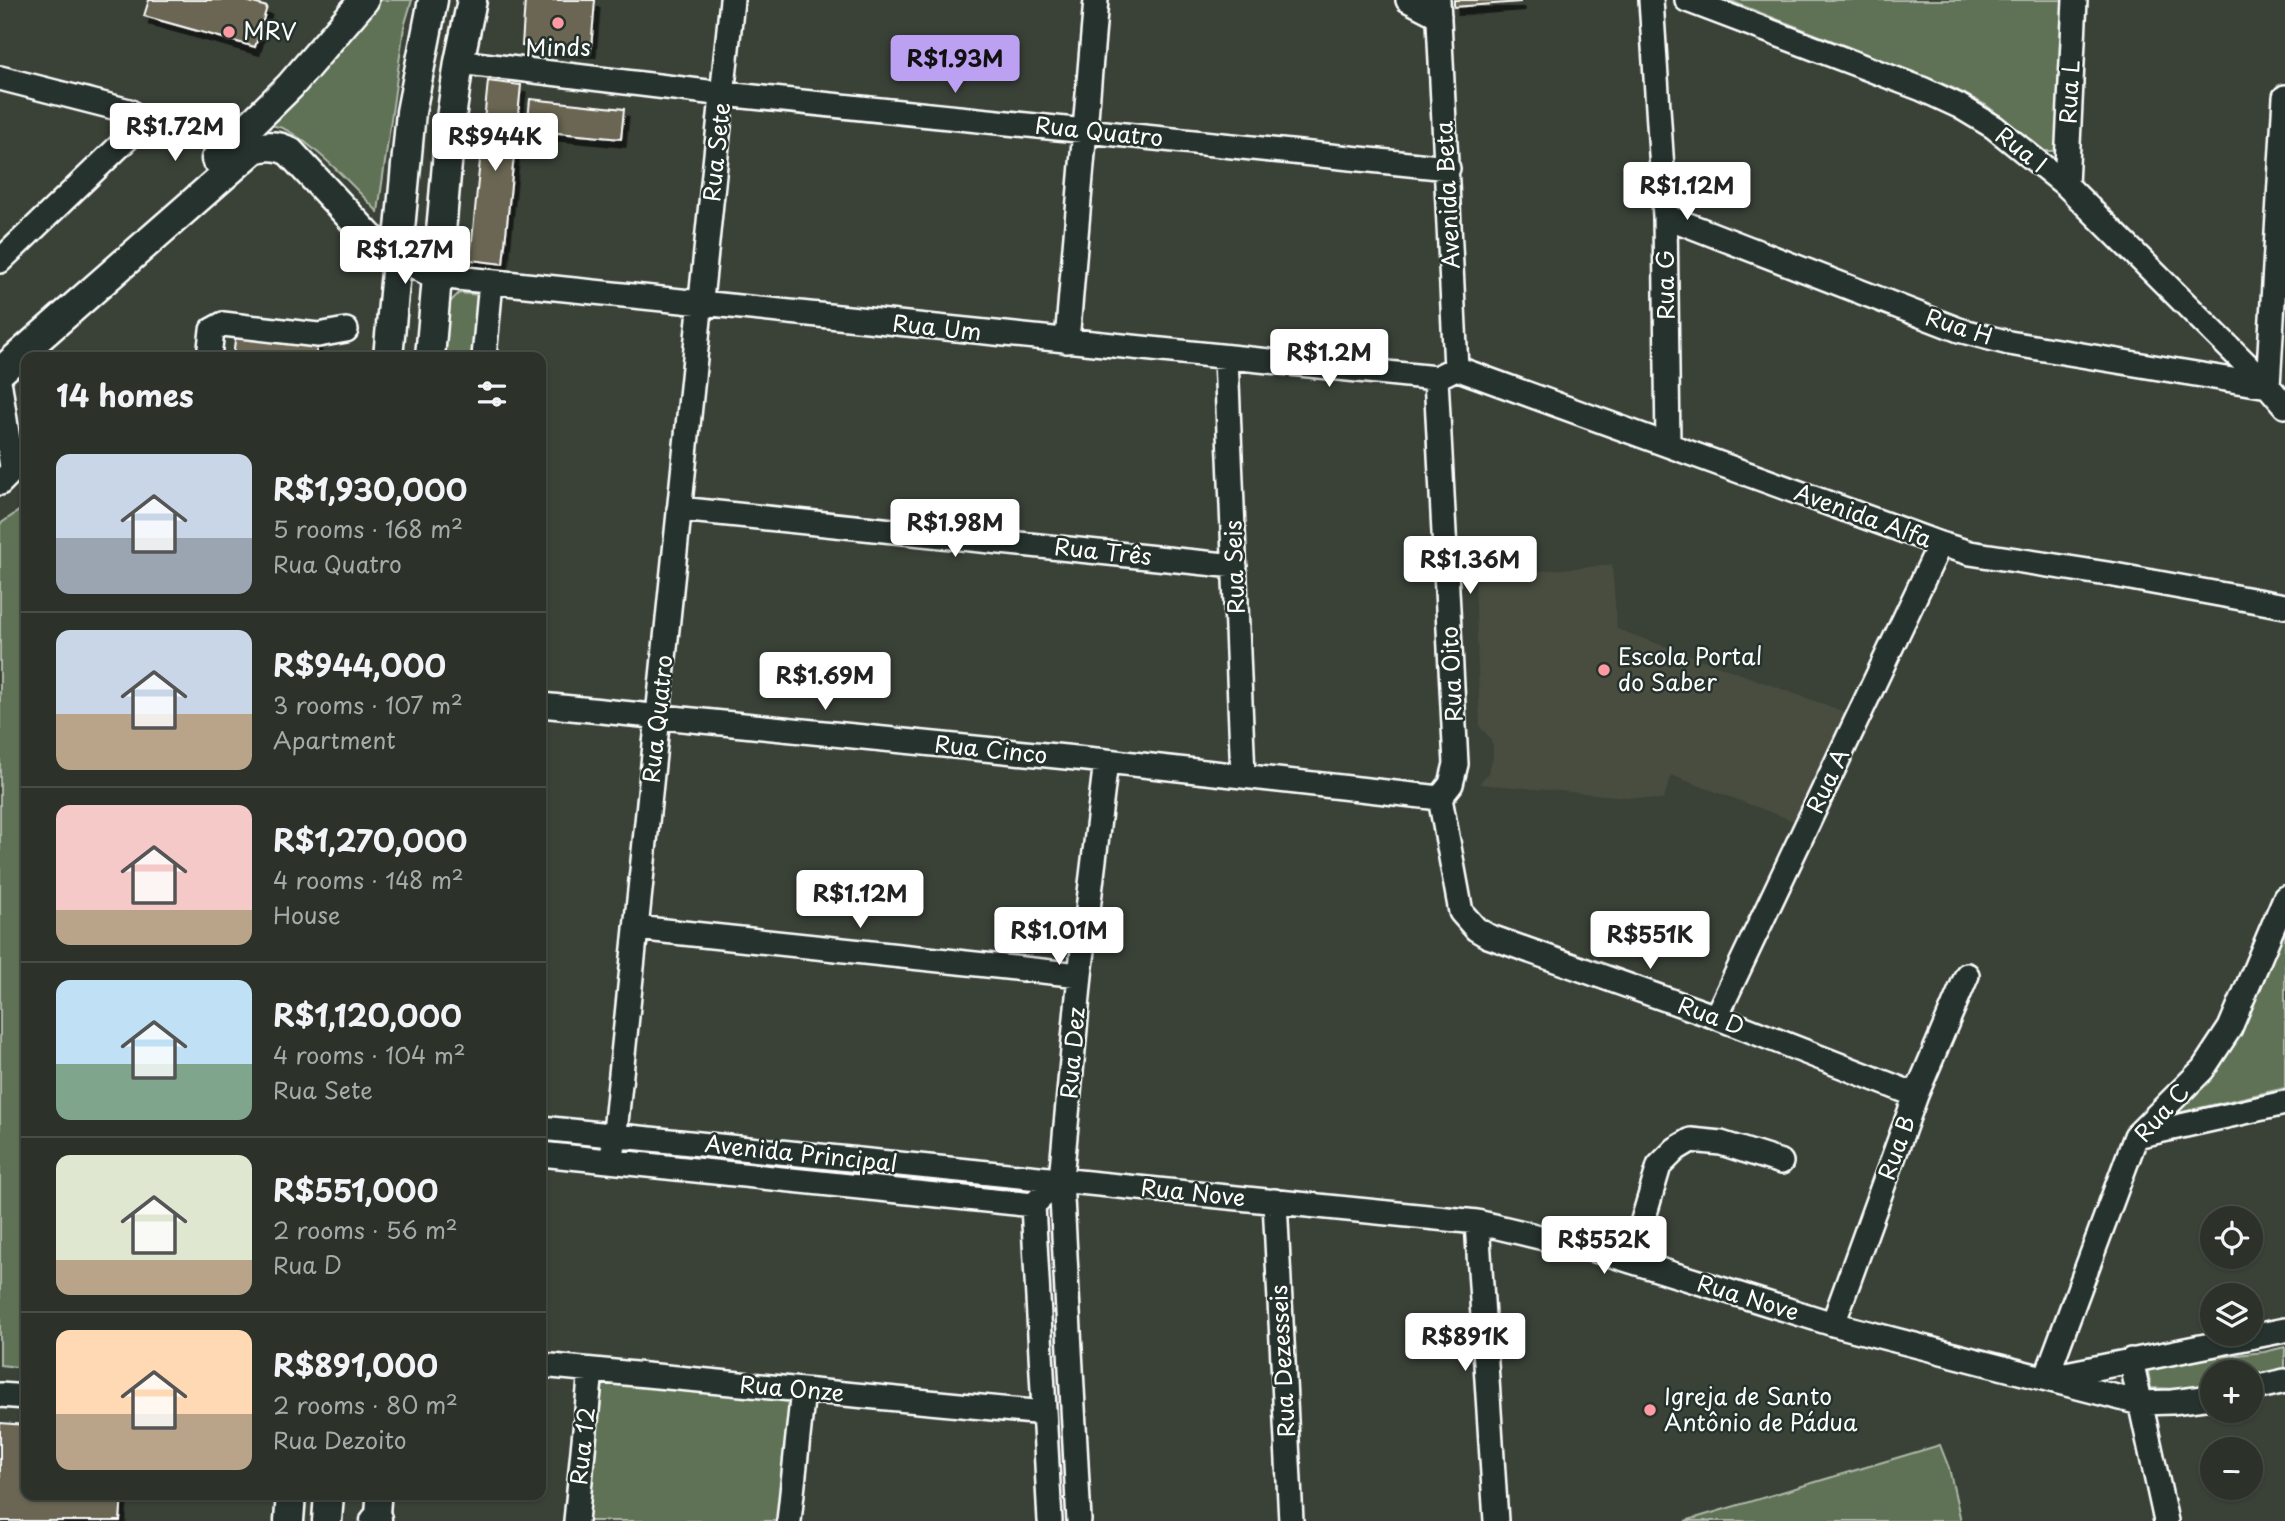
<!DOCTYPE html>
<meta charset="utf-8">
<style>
body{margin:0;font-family:"Playpen Sans",sans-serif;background:#343a32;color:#f1f3f6;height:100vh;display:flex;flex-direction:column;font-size:26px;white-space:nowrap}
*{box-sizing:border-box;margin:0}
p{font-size:23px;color:#a6aaa8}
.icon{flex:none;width:38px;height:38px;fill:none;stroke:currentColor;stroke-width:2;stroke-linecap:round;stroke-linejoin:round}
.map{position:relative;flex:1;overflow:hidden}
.side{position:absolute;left:21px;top:352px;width:525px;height:1148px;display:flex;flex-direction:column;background:#2c322a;border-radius:14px;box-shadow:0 2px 5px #0004,0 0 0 2px #484d47}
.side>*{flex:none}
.tools{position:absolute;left:2200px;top:1206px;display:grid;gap:14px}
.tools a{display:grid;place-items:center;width:63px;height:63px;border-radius:50%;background:#2c322a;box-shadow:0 2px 5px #0004,0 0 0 2px #484d47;font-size:35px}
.price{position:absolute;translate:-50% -60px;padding:0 16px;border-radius:7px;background:#fff;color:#222;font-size:23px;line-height:46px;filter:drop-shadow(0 2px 4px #0008)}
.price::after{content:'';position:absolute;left:50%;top:42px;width:21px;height:16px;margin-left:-10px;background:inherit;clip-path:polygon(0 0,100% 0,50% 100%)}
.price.active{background:#bca0f2;color:#111}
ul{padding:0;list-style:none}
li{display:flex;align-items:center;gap:21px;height:175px;padding:0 35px}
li+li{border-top:2px solid #484d47}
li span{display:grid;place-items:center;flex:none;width:196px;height:140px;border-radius:14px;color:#555}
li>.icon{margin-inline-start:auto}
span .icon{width:84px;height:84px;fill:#fffc;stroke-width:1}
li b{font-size:30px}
h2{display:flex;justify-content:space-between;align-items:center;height:84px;padding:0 35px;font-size:30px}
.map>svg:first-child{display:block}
.built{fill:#484d40}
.green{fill:#5f7255;stroke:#afb8aa;stroke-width:2}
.building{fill:#6a6653;stroke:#fff;stroke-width:2;filter:url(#shadow)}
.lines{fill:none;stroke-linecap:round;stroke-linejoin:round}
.minor-casing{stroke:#fff;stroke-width:28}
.major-casing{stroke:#fff;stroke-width:33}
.minor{stroke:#26332d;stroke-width:23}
.major{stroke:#26332d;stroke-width:28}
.poi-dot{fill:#ff9aa2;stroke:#26332d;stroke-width:2.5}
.labels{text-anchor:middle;stroke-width:5;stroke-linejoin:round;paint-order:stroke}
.poi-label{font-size:23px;fill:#fff;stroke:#26332d;text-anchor:start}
.street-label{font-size:23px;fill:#fff;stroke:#26332d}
</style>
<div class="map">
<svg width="2285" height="1521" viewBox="0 0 2285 1521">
<defs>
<filter id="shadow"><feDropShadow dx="4.5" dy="8" stdDeviation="0" flood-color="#0009"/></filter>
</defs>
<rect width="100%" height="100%" fill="#3a4238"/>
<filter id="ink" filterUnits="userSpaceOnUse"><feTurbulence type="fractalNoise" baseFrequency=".0143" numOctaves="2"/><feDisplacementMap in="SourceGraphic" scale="14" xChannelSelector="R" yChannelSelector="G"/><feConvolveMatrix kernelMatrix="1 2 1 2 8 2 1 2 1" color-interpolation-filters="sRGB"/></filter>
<g filter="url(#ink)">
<path class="built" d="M1612 565 1617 629 1845 712 1797 822 1671 775 1663 800 1479 784 1488 773 1493 758V745L1489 737 1480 727 1475 576Z"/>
<path class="green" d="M380 0H412L404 27 378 212C357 190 306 135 279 127 274 125 268 126 263 126Z
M1728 0H2067L2060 146 2055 151H2044L1986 105 1953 88Z
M459 293 480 295 474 357H442L447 305Z
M26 506V1368L0 1365V524Z
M2285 923V1088L2165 1116Z
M2285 1347V1373L2251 1380 2250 1372H2212V1389L2204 1390 2151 1388 2147 1365 2264 1352Z
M603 1380 790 1398 778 1521H588Z
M1940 1445 1949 1468 1961 1521H1685Z"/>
<path class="building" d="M149 0H243L267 7 255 47 144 16Z
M525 0H595L591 49 522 46Z
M1454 0H1520V2L1454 7Z
M488 81 521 85 503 264 470 260Z
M530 99 624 109 621 139 527 130Z
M236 333 317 342 316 357H225H233Z
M0 1423 26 1425V1494H122L120 1521H0Z"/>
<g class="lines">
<defs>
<path id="minor" d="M1408 0 1439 16
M1438 0 1456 368 1442 375
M1651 0 1665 216 1668 445
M1687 0 1922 89 1959 106 1994 127 2066 185 2268 386 2285 406
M459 62 724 94 1448 168
M0 78 129 111C138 120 135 129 128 138L0 261
M2066 185 2075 0
M1665 216 1959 330 2009 343 2268 386 2285 97
M437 276 1436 378
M1067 341 1096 0
M209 357 212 330 223 324 318 335 346 330
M484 357 491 282
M1226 358 1243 776
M1456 368 1940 544 1970 553 2114 575 2285 606
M1436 378 1456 764 1451 784 1440 798
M0 386 12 467 10 473 0 483
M679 509 1235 566
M541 705 1106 761 1440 798
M1440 798 1461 912 1476 929 1488 936 1716 1017 1916 1095
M636 928 1080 975
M1716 1017 1940 544
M541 1128 1477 1222 1602 1252 1833 1324 2140 1403 2172 1402 2212 1397
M2136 1136 2285 1103
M541 1154 1033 1205 1061 1179
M612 1161 732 0
M1275 1201 1291 1521
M1033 1205 1050 1521
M1477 1222 1496 1521
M1631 1261 1659 1166 1676 1149 1691 1140 1721 1143 1781 1162
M1833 1324 1916 1095 1967 975
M2131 1360 2166 1521
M541 1365 1044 1413
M2051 1377 2285 1330
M2046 1378 2136 1136 2203 1069 2230 1028 2285 898
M2250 1389 2285 1381
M0 1395 26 1397
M377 1521 379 1494
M576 1521 591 1370
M789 1521 803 1390
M1079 1521 1061 1179 1080 975 1106 761"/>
<path id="major" d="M216 159 290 86 364 0
M388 357 411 112 433 0
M430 357 451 118 459 62 472 0
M0 372 254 149C266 145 279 145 290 152L371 239 437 276
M289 1521 291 1494
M327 1521 329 1494
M375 1521 377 1519"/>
</defs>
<use href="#minor" class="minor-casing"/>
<use href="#major" class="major-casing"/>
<use href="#minor" class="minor"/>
<use href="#major" class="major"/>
</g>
</g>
<g class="poi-dot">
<circle cx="558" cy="23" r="7"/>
<circle cx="229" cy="32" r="7"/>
<circle cx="1604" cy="670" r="7"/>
<circle cx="1650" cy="1410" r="7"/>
</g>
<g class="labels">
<g class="poi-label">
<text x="243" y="40">MRV</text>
<text x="558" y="56" text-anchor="middle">Minds</text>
<text x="1618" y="665">Escola Portal<tspan x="1618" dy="26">do Saber</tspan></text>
<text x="1664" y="1405">Igreja de Santo<tspan x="1664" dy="26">Antônio de Pádua</tspan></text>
</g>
<g class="street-label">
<text transform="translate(2070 92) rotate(-87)" y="8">Rua L</text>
<text transform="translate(1099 132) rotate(6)" y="8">Rua Quatro</text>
<text transform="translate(2021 150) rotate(38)" y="8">Rua I</text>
<text transform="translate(717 152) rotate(-84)" y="8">Rua Sete</text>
<text transform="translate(1448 195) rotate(-93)" y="8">Avenida Beta</text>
<text transform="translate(1666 285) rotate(-91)" y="8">Rua G</text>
<text transform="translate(1959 327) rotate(18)" y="8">Rua H</text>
<text transform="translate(937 328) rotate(6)" y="8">Rua Um</text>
<text transform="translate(1863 516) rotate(20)" y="8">Avenida Alfa</text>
<text transform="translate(1103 552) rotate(6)" y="8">Rua Três</text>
<text transform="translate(1235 567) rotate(-92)" y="8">Rua Seis</text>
<text transform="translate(1452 674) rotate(-93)" y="8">Rua Oito</text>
<text transform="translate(658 719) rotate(-84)" y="8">Rua Quatro</text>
<text transform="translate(991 750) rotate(6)" y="8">Rua Cinco</text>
<text transform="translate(1828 781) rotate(-65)" y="8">Rua A</text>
<text transform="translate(1711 1016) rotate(20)" y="8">Rua D</text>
<text transform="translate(1073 1053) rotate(-85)" y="8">Rua Dez</text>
<text transform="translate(2162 1113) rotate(-48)" y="8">Rua C</text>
<text transform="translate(1897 1148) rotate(-70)" y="8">Rua B</text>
<text transform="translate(801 1154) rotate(6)" y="8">Avenida Principal</text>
<text transform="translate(1193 1193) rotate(6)" y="8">Rua Nove</text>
<text transform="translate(1748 1298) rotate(17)" y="8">Rua Nove</text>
<text transform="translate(1283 1361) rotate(-93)" y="8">Rua Dezesseis</text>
<text transform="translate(792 1389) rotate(5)" y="8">Rua Onze</text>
<text transform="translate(583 1446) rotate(-84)" y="8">Rua 12</text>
</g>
</g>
</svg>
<div class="tools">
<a><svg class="icon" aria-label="locate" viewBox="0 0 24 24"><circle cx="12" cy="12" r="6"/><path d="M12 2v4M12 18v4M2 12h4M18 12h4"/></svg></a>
<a><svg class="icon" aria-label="layers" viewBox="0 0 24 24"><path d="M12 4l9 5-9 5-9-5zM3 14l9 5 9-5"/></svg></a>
<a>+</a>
<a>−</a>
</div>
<b class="price active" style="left:955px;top:95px">R$1.93M</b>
<b class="price" style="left:175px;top:163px">R$1.72M</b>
<b class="price" style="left:495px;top:173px">R$944K</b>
<b class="price" style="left:1687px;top:222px">R$1.12M</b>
<b class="price" style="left:405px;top:286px">R$1.27M</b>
<b class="price" style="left:1329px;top:389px">R$1.2M</b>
<b class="price" style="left:955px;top:559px">R$1.98M</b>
<b class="price" style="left:1470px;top:596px">R$1.36M</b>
<b class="price" style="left:825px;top:712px">R$1.69M</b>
<b class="price" style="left:860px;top:930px">R$1.12M</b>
<b class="price" style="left:1059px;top:967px">R$1.01M</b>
<b class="price" style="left:1650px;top:971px">R$551K</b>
<b class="price" style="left:1604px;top:1276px">R$552K</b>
<b class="price" style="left:1465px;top:1373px">R$891K</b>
<section class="side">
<h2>14 homes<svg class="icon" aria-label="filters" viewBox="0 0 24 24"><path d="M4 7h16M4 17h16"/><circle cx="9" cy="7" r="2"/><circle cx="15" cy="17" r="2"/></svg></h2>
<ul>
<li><span style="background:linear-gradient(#c9d6e8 60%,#9aa5b1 0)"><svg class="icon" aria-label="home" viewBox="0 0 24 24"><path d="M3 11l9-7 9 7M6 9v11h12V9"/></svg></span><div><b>R$1,930,000</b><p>5 rooms · 168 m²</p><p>Rua Quatro</p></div></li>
<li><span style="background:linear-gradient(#c9d6e8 60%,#b9a48a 0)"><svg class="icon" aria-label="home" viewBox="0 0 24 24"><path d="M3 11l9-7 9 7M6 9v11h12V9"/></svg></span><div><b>R$944,000</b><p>3 rooms · 107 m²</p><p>Apartment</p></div></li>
<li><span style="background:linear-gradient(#f6c9c9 75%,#b9a48a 0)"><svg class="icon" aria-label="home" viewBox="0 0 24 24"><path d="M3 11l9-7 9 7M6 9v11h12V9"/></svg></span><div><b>R$1,270,000</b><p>4 rooms · 148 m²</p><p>House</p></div></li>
<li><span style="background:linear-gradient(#bfe0f5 60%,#7fa58c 0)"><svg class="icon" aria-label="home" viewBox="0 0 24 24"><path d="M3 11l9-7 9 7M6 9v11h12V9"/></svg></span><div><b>R$1,120,000</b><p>4 rooms · 104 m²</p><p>Rua Sete</p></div></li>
<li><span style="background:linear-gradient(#dfe7d0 75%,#b9a48a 0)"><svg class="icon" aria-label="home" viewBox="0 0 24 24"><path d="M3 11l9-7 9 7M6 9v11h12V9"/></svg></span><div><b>R$551,000</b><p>2 rooms · 56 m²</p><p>Rua D</p></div></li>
<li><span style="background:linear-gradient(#ffd9b3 60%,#b9a48a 0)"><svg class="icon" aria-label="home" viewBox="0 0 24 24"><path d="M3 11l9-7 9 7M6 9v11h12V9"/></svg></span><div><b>R$891,000</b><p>2 rooms · 80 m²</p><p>Rua Dezoito</p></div></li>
</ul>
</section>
</div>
